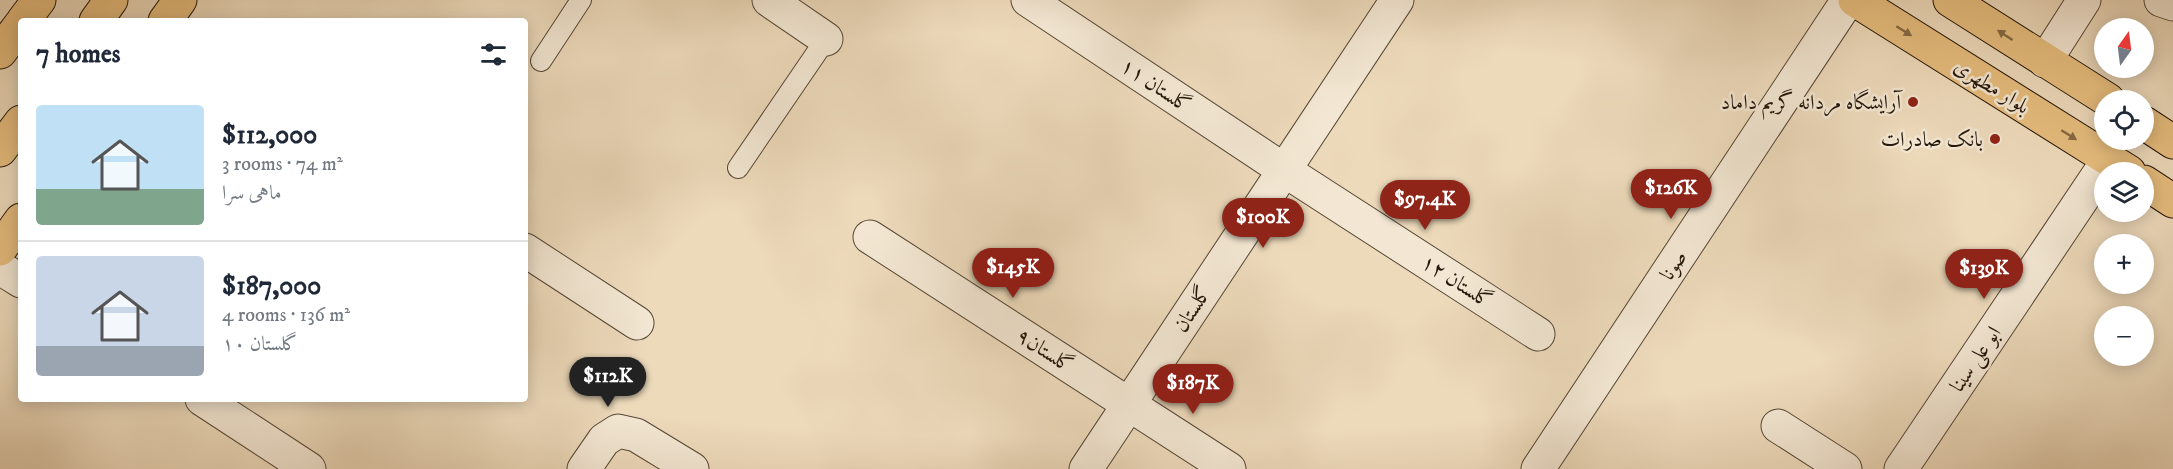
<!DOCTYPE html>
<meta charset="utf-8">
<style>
body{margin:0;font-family:"IM FELL DW Pica",Amiri,serif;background:#f2f2f3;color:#1f2937;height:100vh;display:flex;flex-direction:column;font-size:22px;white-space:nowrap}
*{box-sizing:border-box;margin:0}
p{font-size:20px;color:#747a83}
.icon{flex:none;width:33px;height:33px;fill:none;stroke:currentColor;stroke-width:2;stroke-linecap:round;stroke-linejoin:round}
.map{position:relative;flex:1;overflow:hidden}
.panel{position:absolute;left:18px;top:18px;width:510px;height:384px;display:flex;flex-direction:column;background:#fff;border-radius:6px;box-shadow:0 3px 15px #0003}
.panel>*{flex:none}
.needle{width:39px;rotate:14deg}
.controls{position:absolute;left:2094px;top:18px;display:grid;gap:12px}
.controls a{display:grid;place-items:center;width:60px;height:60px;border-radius:50%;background:#fff;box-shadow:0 3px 15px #0003;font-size:30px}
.price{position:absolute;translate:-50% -51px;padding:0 14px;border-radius:21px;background:#8f2418;color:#fff;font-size:20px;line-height:39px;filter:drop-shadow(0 2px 3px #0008)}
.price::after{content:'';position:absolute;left:50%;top:36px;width:18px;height:14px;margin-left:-9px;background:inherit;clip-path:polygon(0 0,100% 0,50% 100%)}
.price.on{background:#222;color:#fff}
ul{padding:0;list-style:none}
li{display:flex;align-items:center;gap:18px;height:150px;padding:0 18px}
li+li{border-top:2px solid #e0e1e3}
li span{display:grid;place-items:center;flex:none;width:168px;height:120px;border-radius:6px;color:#555}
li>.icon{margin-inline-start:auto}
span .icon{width:72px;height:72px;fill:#fffc;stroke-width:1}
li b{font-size:26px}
h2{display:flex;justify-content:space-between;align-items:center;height:72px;padding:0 18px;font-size:26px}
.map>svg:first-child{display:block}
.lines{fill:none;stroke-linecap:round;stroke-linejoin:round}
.service-casing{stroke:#564736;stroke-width:22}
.minor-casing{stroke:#564736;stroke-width:35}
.primary-casing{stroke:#24160a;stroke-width:35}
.service{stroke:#f3e7d3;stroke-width:20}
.minor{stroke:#f3e7d3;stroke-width:33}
.primary{stroke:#e6bd7e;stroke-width:33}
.oneway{fill:#856a44}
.poi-dot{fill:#8f2418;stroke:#f3e7d3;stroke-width:2}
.labels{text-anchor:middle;stroke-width:5;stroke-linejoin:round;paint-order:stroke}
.street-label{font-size:21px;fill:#24160a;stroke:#f3e7d3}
.poi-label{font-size:21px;fill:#24160a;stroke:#f3e7d3;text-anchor:end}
</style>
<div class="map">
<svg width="2173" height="469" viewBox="0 0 2173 469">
<rect width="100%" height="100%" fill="#eddabb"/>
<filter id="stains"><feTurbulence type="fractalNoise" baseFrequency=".00333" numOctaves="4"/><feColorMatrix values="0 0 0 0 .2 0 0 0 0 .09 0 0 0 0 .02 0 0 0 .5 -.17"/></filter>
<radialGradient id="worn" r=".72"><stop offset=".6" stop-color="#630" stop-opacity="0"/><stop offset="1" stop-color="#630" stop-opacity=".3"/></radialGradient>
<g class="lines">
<defs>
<path id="service" d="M541 61 581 0
M738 168 826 39"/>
<path id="minor" d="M769 0 826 39
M1028 0 1284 170 1538 334
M2161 0 2173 4
M2045 61 2084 0
M870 237 1229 469
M525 250 637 323
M0 268 21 281
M202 399 309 469
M1778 426 1845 469
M584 469 604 440 618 431 636 435 692 469
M1086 469 1397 0
M1538 469 1848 0
M1901 469 2109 159"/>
<path id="primary" d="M1855 0 2129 172
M1950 0 2108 100
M23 21 39 0
M96 21 111 0
M165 21 180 0
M0 52 21 24
M2144 123 2173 142
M0 150 21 122
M2144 182 2173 201
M0 249 21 220"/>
</defs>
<use href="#service" class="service-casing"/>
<use href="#minor" class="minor-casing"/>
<use href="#primary" class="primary-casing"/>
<use href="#service" class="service"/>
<use href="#minor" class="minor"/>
<use href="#primary" class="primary"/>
</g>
<defs><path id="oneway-solid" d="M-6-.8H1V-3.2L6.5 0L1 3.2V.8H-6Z" transform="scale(1.5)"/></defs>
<g class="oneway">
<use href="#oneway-solid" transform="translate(1904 31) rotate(32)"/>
<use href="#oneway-solid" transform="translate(2005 35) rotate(-147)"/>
<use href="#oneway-solid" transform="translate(2069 135) rotate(32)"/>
</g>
<g class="poi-dot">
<circle cx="1913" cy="102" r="6"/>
<circle cx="1995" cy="139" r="6"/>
</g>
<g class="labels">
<g class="street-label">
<text transform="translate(1156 85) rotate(34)" y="7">گلستان ۱۱</text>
<text transform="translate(1992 86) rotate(32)" y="7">بلوار مطهری</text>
<text transform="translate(1673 265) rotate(-57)" y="7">صونا</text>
<text transform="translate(1457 281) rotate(33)" y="7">گلستان ۱۲</text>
<text transform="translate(1192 309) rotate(-57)" y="7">گلستان</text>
<text transform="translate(1045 350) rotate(33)" y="7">گلستان۹</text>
<text transform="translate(1975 359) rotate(-56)" y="7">ابو علی سینا</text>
</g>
<g class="poi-label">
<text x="1901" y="109">آرایشگاه مردانه گریم داماد</text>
<text x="1983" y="146">بانک صادرات</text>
</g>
</g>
<rect width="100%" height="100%" filter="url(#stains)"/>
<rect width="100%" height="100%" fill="url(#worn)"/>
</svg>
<div class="controls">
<a><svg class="needle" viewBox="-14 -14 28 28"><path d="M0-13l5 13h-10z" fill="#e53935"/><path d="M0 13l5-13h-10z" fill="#747a83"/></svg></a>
<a><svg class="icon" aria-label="locate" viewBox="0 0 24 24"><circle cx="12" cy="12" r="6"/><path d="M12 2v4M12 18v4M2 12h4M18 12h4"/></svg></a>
<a><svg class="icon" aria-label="layers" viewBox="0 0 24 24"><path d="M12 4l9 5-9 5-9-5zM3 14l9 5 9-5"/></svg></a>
<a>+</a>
<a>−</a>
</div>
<b class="price" style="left:1671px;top:220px">$126K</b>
<b class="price" style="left:1425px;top:231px">$97.4K</b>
<b class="price" style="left:1263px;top:249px">$100K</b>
<b class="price" style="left:1013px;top:299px">$145K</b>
<b class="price" style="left:1984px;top:300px">$139K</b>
<b class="price on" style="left:608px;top:408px">$112K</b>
<b class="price" style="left:1193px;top:415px">$187K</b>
<section class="panel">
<h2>7 homes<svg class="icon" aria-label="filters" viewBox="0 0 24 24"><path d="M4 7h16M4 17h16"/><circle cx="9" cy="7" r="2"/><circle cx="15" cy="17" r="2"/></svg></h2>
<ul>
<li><span style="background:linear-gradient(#bfe0f5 70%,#7fa58c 0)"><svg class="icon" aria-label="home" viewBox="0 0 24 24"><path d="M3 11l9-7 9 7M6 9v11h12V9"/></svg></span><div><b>$112,000</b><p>3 rooms · 74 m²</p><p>ماهی سرا</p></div></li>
<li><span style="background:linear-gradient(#c9d6e8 75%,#9aa5b1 0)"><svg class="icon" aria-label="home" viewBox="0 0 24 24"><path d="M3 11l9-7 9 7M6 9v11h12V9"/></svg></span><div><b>$187,000</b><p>4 rooms · 136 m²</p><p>گلستان ۱۰</p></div></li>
</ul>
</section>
</div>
